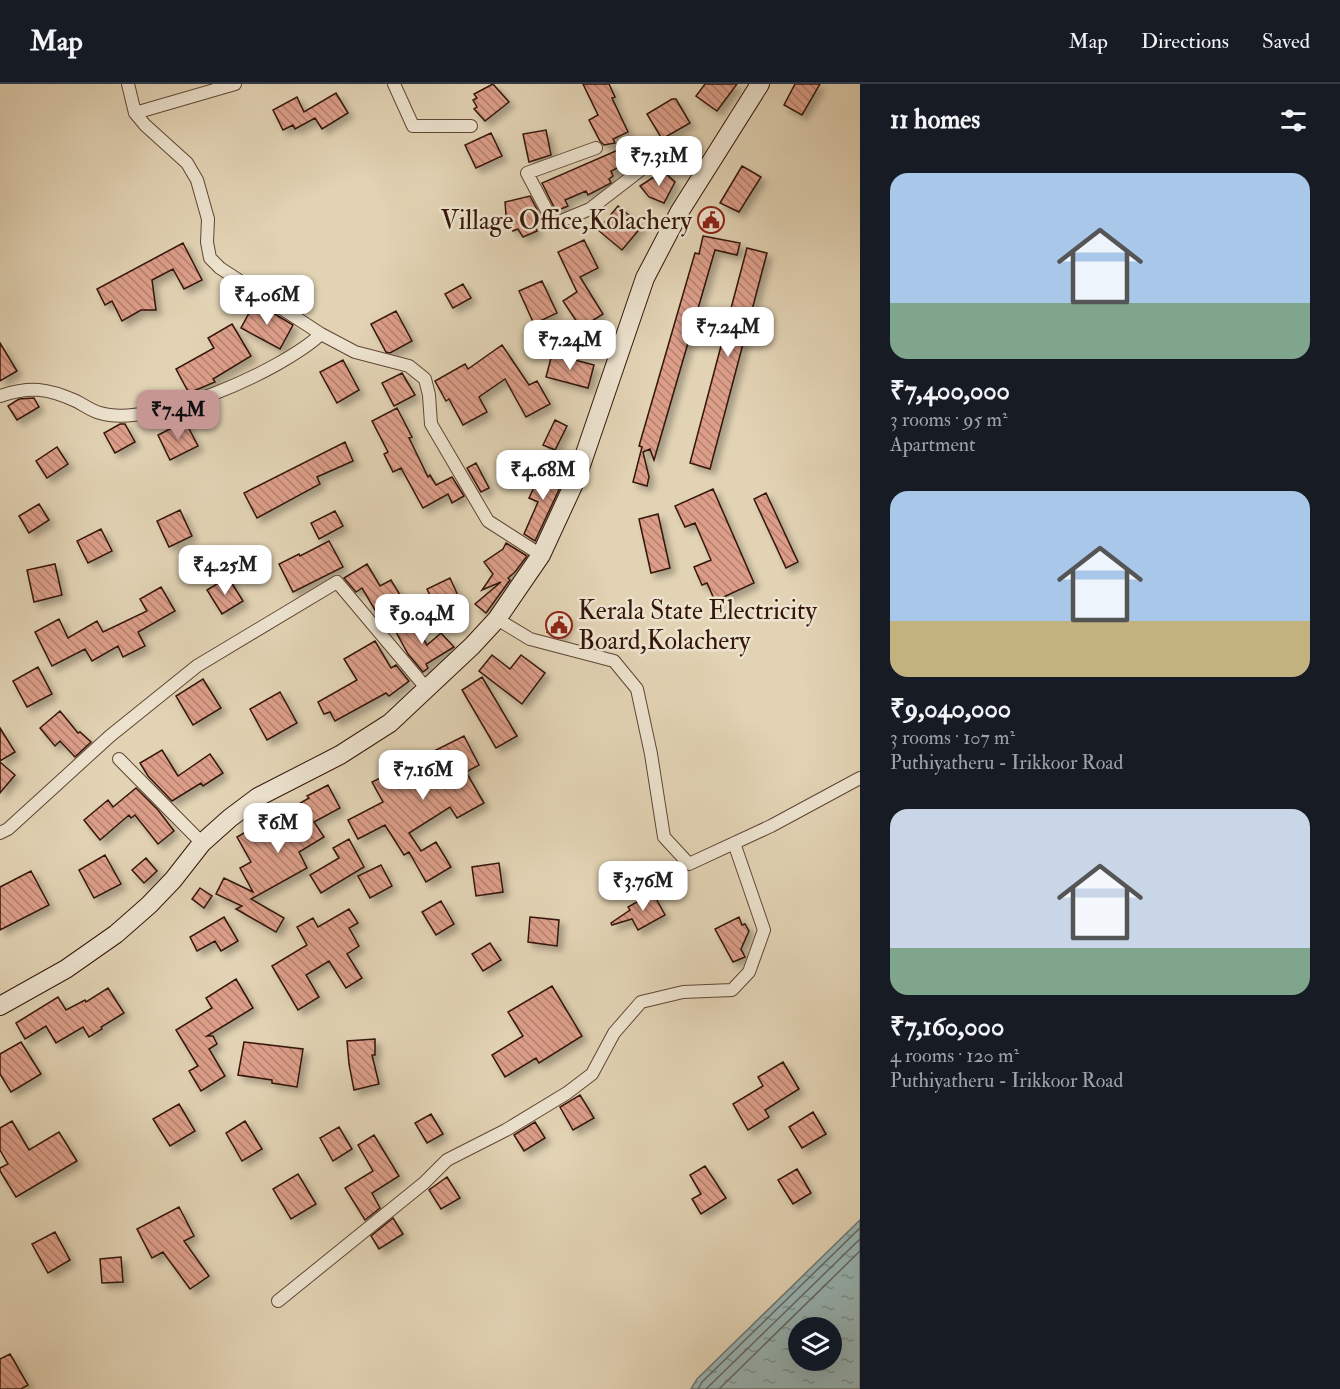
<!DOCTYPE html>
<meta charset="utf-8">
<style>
body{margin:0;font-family:"IM FELL Double Pica",serif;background:#20242c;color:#f1f3f6;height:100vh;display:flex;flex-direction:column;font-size:22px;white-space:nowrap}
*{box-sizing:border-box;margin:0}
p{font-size:20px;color:#9ea1a6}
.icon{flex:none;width:33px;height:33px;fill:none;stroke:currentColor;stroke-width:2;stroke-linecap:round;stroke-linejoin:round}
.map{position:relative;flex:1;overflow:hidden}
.details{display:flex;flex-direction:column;background:#171b24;width:480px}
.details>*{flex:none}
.controls{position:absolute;left:788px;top:1233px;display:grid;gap:12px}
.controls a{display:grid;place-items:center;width:54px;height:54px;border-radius:50%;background:#171b24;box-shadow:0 6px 24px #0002;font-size:30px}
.price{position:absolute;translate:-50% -51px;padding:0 14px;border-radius:12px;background:#fff;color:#222;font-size:20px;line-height:39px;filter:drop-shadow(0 2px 3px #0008)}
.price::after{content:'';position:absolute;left:50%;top:36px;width:18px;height:14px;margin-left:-9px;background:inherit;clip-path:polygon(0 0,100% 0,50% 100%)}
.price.on{background:#c59692;color:#111}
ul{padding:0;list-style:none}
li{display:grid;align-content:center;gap:12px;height:318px;padding:0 30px}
li span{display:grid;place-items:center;height:186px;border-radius:18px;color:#555}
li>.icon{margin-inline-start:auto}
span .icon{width:108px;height:108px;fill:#fffc;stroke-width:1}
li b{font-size:26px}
h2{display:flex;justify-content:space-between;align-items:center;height:72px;padding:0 30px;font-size:26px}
header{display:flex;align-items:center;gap:36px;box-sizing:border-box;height:84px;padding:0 30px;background:#171b24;border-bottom:2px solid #363941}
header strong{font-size:28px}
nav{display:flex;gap:33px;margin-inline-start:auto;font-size:21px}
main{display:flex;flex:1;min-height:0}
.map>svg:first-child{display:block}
.water{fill:url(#water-ripples);stroke:#707671;stroke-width:1.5;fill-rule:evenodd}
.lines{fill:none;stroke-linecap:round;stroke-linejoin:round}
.shore{stroke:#666660;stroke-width:1.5}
.building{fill:url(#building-back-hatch);stroke:#341609;stroke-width:1.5;filter:url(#shadow)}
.minor-casing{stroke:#604534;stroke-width:14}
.secondary-casing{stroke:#341609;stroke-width:20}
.minor{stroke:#ece2ce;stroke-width:12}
.secondary{stroke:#ece2ce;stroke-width:18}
.labels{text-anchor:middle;stroke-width:5;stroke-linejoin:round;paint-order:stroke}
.poi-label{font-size:26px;fill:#341609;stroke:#ece2ce;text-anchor:end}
</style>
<header>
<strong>Map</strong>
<nav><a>Map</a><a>Directions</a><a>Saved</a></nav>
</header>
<main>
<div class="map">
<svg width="860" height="1305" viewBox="0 0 860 1305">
<defs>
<pattern id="water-ripples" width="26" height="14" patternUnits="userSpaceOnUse" patternTransform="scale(1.5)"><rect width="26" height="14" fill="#98b6b6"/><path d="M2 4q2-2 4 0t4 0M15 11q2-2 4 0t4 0" fill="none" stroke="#7d9392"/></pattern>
<pattern id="building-back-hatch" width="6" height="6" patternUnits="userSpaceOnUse" patternTransform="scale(1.5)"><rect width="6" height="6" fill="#dc9e89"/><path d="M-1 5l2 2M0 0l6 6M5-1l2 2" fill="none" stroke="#b3806e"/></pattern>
<filter id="shadow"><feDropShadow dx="5" dy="5" stdDeviation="3" flood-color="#0004"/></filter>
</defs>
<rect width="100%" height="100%" fill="#e2d3b4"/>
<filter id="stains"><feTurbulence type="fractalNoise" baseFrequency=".00333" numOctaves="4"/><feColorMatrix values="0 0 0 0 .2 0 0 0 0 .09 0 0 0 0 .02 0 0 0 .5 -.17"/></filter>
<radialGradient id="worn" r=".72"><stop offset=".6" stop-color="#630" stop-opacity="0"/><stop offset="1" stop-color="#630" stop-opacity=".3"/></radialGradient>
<path class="water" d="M860 1136V1305H691L697 1295ZM798 1244H831V1276H798Z"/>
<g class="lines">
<path class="shore" d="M698 1305 702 1298 860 1144
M706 1305 860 1155
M719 1305 860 1167"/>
</g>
<path class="building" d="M493 0 509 18 485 37 474 25 477 23 473 16 477 14 474 10Z
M583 0H609L615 13 612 14 628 48 613 55 615 59 604 61 600 57 589 36 598 31Z
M705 0H737L717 27 696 12Z
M795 0H820L802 31 784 21Z
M336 9 348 29 322 45 315 34 295 45 293 41 283 46 273 26 297 13 304 28Z
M672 15H676L690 39 662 55 647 30Z
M546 46 551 71 529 78 523 50Z
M491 49 502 72 476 84 465 61Z
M618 66 625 80 611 87 613 92 609 95 611 99 588 111 586 107 565 116 568 122 556 127 542 99Z
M742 82 761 93 739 128 720 119Z
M663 87 675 98 664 119 649 113 640 102Z
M530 112 541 133 533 138 537 147 523 153 518 145 513 147 506 131 505 118Z
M618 122 642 142 622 166 598 146Z
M703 152 740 159 737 171 715 166 654 376 650 365 643 368 649 393 647 402 633 398 642 363 639 362 695 169 699 170Z
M584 156 598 184 580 193 603 230 581 244 563 217 577 208 558 168Z
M183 159 202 196 184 205 173 185 152 196 156 226H141L122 237 112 217 105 221 97 205Z
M747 164 767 169 710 385 690 379Z
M542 197 557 229 534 240 519 207Z
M463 200 471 214 453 224 445 210Z
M255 218 293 241 280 265 241 244Z
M396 227 412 257 390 269 386 268 371 240Z
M232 240 251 272 213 295 215 298 189 309 176 285 214 264 208 254Z
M0 259 17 287 0 297Z
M502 261 529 301 537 297 550 320 526 333 505 295 479 313 487 328 463 341 449 315 446 317 435 297 465 280 468 285Z
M552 270 594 281 588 304 546 293Z
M343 276 359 306 337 319 320 288Z
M402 289 415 311 394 322 382 299Z
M34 314 39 323 17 336 8 322 19 315Z
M397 324 412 353 409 354 428 393 430 391 436 401 452 393 464 412 452 419 448 410 423 424 401 384 393 388 384 370 388 368 372 337Z
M555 336 567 342 555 366 543 361Z
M185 337 198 362 170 376 158 351Z
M120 340H125L135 358 115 369 104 349Z
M345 358 353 377 317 393 320 400 257 434 244 409Z
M57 363 68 380 47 394 36 377Z
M476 379 489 404 481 408 467 384Z
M542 386 564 395 535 457 524 450 538 418 529 414Z
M713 405 754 499 715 517 707 499 702 501 694 483 711 476 695 439 685 443 675 422Z
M766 409 798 478 786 484 754 415Z
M39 420 49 436 29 449 19 432Z
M180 426 192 452 169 463 157 437Z
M335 427 343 442 319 455 311 439Z
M658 430 670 484 651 489 639 435Z
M101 445 112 467 88 479 77 457Z
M329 457 343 483 293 508 279 480 299 470 300 472Z
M506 459 527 472 515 488 508 494 510 496 486 529 475 520 501 498 482 506 493 490 484 478 503 465Z
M55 480 62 511 34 518 27 486Z
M367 480 380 502 391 496 403 516 378 531 362 504 356 508 344 494Z
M228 493 243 517 222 530 207 506Z
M450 494 460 516 437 526 427 505Z
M161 503 175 527 138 548 145 562 123 573 118 562 92 577 85 565 52 582 35 548 59 535 68 554 97 537 103 548 147 527 140 515Z
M559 529 570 535 561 553 547 548Z
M412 536 427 561 441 549 454 563 426 580 428 584 423 588 408 570 395 546Z
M375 557 391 584 396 581 409 597 389 612 386 609 335 637 330 628 324 630 318 618 357 596 344 575Z
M492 571 510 585 521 571 545 589 522 620 479 587Z
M38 583 52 610 27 623 13 597Z
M482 593 517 652 496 664 462 606Z
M203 595 221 624 193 641 176 612Z
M280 608 297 639 267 656 250 625Z
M60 627 78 649 80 648 91 658 75 673 60 657 55 662 40 644Z
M0 644 15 668 0 677Z
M464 652 479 681 466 688 484 719 457 734 450 723 409 749 421 767 436 758 451 783 426 798 409 768 404 771 385 741 358 755 348 736 383 718 372 698Z
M162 666 178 692 210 670 223 689 203 702 201 699 172 717 148 692 140 679Z
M0 678 15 691 0 709Z
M328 701 340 724 314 738 324 753 299 768 307 784 251 815 284 834 276 848 236 825 242 822 216 810 224 794 253 808 240 784 251 778 237 753 254 743 255 746 309 714 307 712Z
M136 704 158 726 174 747 158 760 135 731 131 734 129 731 100 756 84 736 108 716 113 723Z
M349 755 364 783 321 809 310 791 339 774 333 764Z
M105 771 121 800 94 814 79 786Z
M146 774 157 787 144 799 132 786Z
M499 779 503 808 476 812 472 783Z
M381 781 392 802 370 814 358 792Z
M31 787 49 821 0 846V803Z
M200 804 212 812 204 824 192 815Z
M653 809 665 831 638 846 632 835 612 841 611 839 630 826 628 823Z
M441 817 454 840 436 851 422 828Z
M349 825 358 839 349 844 359 862 347 870 362 894 346 904 329 877 306 891 319 913 298 926 272 882 307 861 297 843 313 834 318 843Z
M224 833 238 857 221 867 215 857 197 867 190 853Z
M530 833 559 836 557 862 528 858Z
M739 833 742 841 745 840 749 847 741 865 745 873 733 878 715 845Z
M490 859 501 876 483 887 472 870Z
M236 895 253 924 207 952H213L217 960 209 965 225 992 201 1007 189 987 198 982 176 946 212 924 206 914Z
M552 902 582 952 539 979 536 974 505 993 492 971 523 952 508 928Z
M108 904 124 929 101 943 102 945 89 953 83 943 56 959 46 942 25 955 16 939 58 913 66 926 85 916 86 918Z
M375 955V971H372L379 1000 354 1006 349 980 347 957Z
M21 958 41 990 11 1008 0 990V970Z
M244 958 303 965 297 1003 272 999V996L238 991Z
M783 978 799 1005 765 1026 769 1033 748 1046 733 1020 763 1002 758 993Z
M580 1011 594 1034 573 1046 560 1023Z
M179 1020 195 1047 170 1062 153 1035Z
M813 1028 826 1050 802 1064 789 1043Z
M431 1030 443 1050 427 1059 415 1039Z
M12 1037 29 1066 59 1048 77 1077 16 1113 0 1087V1084L8 1080 0 1066V1044Z
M245 1037 262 1065 242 1077 226 1049Z
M535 1038 545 1054 524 1067 514 1051Z
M339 1043 352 1065 333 1077 320 1054Z
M374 1051 399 1092 372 1109 380 1124 365 1136 345 1104 373 1087 358 1061Z
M705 1082 726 1114 701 1130 692 1115 701 1110 690 1091Z
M797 1085 811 1109 793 1120 778 1096Z
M298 1090 316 1120 291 1135 273 1105Z
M447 1093 460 1114 441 1125 429 1106Z
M179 1123 194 1152 184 1157 209 1192 190 1205 163 1168 152 1174 137 1145Z
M393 1134 403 1150 379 1165 371 1152Z
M55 1148 70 1176 48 1189 32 1160Z
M121 1173 123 1198 102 1199 100 1175Z
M10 1270 28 1301 21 1305H0V1275Z"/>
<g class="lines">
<defs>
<path id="minor" d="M128 0 135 29 145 41 187 79 197 96 208 135 207 158 210 174 220 184 321 250 355 268 409 282 425 295 429 311 431 340 488 437 541 471
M394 0 413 42H471
M135 29 235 0
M596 64 527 89 554 140 590 125 660 71 706 84
M0 312C30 302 47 304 76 317 84 321 92 327 100 329 152 345 283 286 321 250
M497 535 530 555 614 577 637 605 651 670 664 753 689 780 771 742 860 694
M119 675 202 759
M0 749 8 745 110 652 197 582 337 498 427 605
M278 1217 424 1099 447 1076 506 1046 567 1009 592 990 614 949 641 918 683 908 732 906 749 888 764 846 734 759"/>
<path id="secondary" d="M0 922 66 885 116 850 149 821 173 796 202 759 230 734 258 713 340 671 390 639 472 562 497 535 541 471 577 393 645 194 680 127 760 0"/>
</defs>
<use href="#minor" class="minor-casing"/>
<use href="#secondary" class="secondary-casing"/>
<use href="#minor" class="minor"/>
<use href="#secondary" class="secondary"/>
</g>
<defs>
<symbol id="civic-ring" viewBox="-11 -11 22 22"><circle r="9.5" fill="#ece2ce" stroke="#8f2418" stroke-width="1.5"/><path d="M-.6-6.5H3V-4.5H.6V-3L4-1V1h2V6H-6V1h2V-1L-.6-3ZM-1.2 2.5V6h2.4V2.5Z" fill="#8f2418"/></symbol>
</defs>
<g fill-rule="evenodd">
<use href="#civic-ring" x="696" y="121" width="30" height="30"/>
<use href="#civic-ring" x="544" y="526" width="30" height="30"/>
</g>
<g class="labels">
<g class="poi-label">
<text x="692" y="145">Village Office,Kolachery</text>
<text x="578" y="535" text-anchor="start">Kerala State Electricity<tspan x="578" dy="30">Board,Kolachery</tspan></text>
</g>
</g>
<rect width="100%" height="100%" filter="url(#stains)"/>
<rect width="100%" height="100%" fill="url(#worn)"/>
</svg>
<div class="controls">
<a><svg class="icon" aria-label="layers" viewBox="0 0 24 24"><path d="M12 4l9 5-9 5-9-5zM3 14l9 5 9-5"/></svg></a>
</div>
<b class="price" style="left:659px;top:103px">₹7.31M</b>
<b class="price" style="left:267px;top:242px">₹4.06M</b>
<b class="price" style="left:728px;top:274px">₹7.24M</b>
<b class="price" style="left:570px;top:287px">₹7.24M</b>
<b class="price on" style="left:178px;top:357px">₹7.4M</b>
<b class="price" style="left:543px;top:417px">₹4.68M</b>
<b class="price" style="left:225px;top:512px">₹4.25M</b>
<b class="price" style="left:422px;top:561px">₹9.04M</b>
<b class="price" style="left:423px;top:717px">₹7.16M</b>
<b class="price" style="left:278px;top:770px">₹6M</b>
<b class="price" style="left:643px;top:828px">₹3.76M</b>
</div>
<section class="details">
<h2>11 homes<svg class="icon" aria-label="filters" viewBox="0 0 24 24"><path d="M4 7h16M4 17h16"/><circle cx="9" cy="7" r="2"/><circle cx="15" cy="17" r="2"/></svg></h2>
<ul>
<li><span style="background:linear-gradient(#a9c7e8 70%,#7fa58c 0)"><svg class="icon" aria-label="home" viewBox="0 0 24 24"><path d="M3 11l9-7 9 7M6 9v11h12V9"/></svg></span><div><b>₹7,400,000</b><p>3 rooms · 95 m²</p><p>Apartment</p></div></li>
<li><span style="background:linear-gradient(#a9c7e8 70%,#c2b280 0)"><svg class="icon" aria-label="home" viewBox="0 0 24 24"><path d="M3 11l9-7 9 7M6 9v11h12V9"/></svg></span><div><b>₹9,040,000</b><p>3 rooms · 107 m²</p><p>Puthiyatheru - Irikkoor Road</p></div></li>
<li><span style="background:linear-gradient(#c9d6e8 75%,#7fa58c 0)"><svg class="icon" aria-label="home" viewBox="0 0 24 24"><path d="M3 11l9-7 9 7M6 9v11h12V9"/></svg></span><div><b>₹7,160,000</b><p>4 rooms · 120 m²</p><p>Puthiyatheru - Irikkoor Road</p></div></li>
</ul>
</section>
</main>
